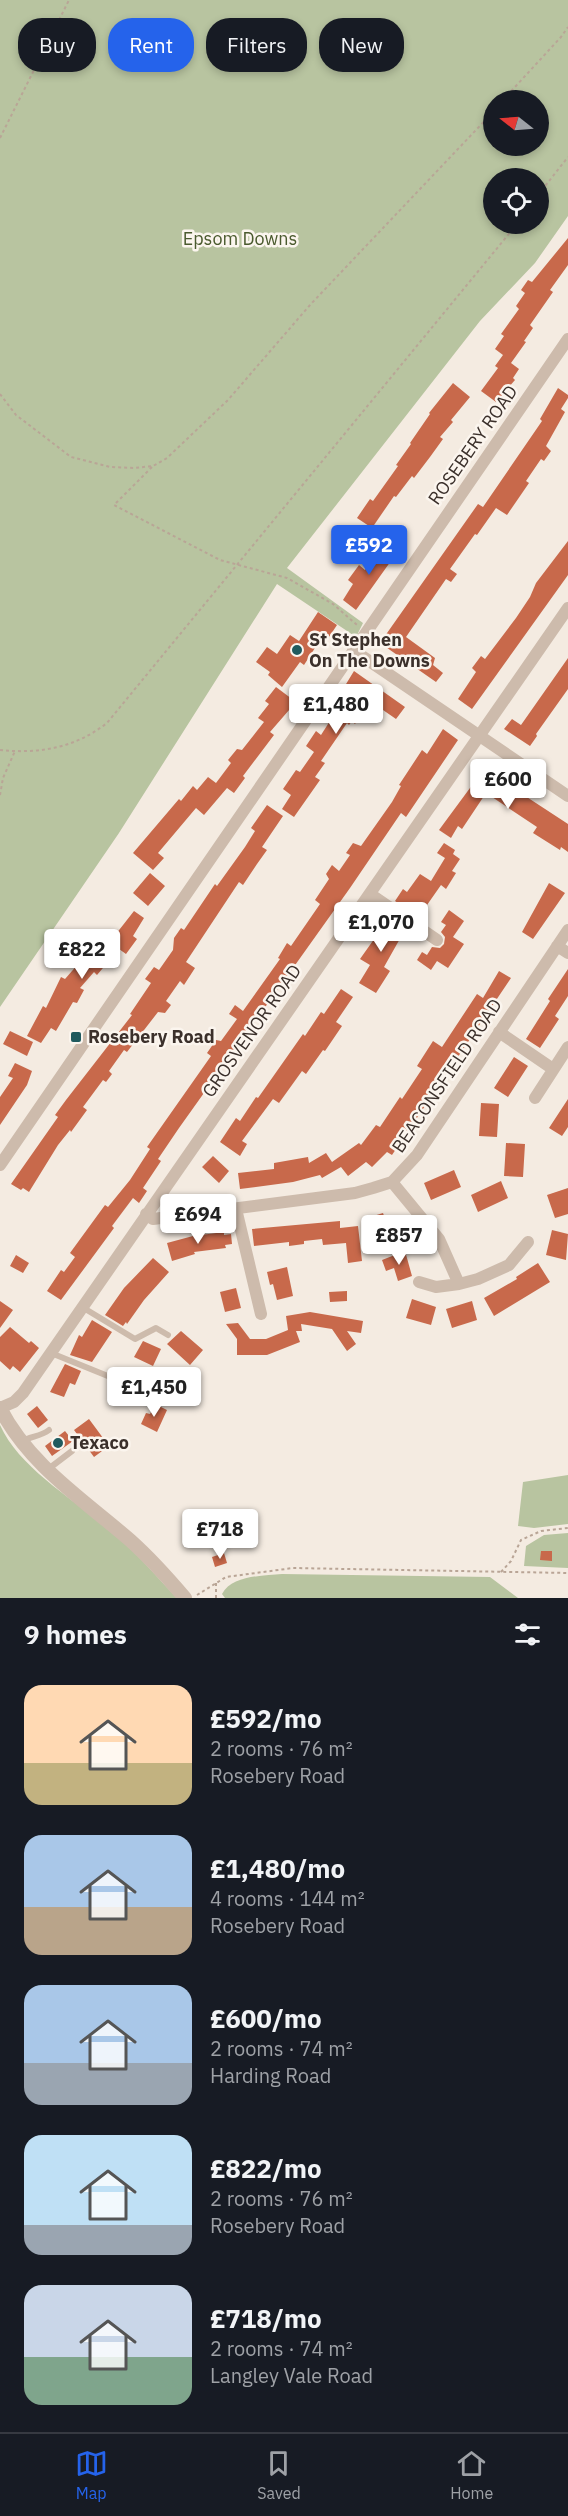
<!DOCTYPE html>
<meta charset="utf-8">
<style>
body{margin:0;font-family:"IBM Plex Sans",sans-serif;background:#242831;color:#f1f3f6;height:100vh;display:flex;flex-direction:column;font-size:22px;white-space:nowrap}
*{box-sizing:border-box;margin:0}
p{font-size:20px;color:#9ea1a6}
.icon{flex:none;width:33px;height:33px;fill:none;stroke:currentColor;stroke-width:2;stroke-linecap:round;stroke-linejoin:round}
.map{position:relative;height:1598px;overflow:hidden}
.details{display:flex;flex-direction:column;background:#171b24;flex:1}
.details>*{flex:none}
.banner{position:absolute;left:18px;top:18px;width:532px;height:54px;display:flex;gap:12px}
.needle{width:39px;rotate:287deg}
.buttons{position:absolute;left:483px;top:90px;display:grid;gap:12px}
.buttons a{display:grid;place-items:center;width:66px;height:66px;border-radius:50%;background:#171b24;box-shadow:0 3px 9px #0003;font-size:30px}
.price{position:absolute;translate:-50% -51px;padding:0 14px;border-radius:6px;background:#fff;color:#222;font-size:20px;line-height:39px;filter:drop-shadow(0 2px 3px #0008)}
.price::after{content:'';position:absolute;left:50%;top:36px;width:18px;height:14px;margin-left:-9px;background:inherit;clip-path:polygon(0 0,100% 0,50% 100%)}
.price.selected{background:#2563eb;color:#fff}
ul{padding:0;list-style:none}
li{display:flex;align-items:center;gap:18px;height:150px;padding:0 24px}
li span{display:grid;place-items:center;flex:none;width:168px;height:120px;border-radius:18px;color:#555}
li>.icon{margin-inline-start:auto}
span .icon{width:72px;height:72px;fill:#fffc;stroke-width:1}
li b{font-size:26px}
h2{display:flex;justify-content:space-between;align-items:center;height:72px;padding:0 24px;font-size:26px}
.pill{padding:0 21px;border-radius:24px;background:#171b24;box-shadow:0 3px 9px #0003;font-size:21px;line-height:54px}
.pill.selected{background:#2563eb;color:#fff}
.menu{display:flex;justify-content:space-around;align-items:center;height:84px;border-top:2px solid #363941;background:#171b24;font-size:16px;color:#9ea1a6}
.menu a{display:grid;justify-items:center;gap:3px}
.menu .selected{color:#2563eb}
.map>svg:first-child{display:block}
.green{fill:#b8c4a0;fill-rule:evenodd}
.building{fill:#c8694b}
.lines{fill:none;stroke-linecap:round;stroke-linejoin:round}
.path{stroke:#b9a596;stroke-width:2;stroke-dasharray:3 3;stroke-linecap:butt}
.service{stroke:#cdbbac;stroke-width:6}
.minor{stroke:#cdbbac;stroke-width:12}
.tertiary{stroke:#cdbbac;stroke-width:14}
.poi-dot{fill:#1f5a5e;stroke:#fbf5ee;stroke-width:2}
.labels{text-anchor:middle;stroke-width:5;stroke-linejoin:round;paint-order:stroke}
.park-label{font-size:18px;fill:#4a5a2e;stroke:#fbf5ee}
.street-label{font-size:18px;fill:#3b302b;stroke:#fbf5ee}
.poi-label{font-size:18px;font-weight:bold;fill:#3b302b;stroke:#fbf5ee;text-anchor:start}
</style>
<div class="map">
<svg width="568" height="1598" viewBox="0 0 568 1598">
<rect width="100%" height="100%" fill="#f4ebe1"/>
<path class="green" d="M0 0H568V216L535 263 480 321 287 568 363 623 356 637 277 584 119 833 0 1007ZM494 100H538V146H494ZM494 178H538V224H494Z
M0 1425C21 1472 83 1504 120 1539 140 1557 158 1578 177 1598H0Z
M568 1475V1524L534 1528 518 1526 523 1482Z
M568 1533V1568L524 1566 526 1546 544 1535Z
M282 1574 490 1577 518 1598H225L222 1594C232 1575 263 1576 282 1574Z"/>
<path class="building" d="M568 238V265L550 290 553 292 530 325 533 328 524 341 526 342 511 363 519 369 513 378 515 380 496 402 481 391 498 368 495 366 503 355 495 349 504 336 501 334 519 309 516 306 525 293 521 290 528 280 532 282Z
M453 383 470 397 451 420 453 422 440 437 443 439 430 457 414 478 412 476 396 497 394 496 372 528 357 518 370 499 373 501 398 466 396 465 411 444 410 443 430 414 429 413Z
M558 388 568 395V398L561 409 565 412 546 446 551 451 544 461 541 459 526 481 529 483 507 515 496 508 477 535 475 534 450 569 457 574 451 582 446 579 406 637 435 658 433 665 443 673 436 682 380 643 478 504 483 507 542 421 540 419Z
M568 541V575L472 709 458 699 476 672 472 668 481 656 485 659 516 618 530 597 536 583Z
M384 542 398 551 356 610 343 600 353 584 348 580 359 565 365 570Z
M318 612 337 625 327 640 322 637 304 665 300 662 282 687 268 675 270 672 256 662 267 647 277 654 290 635 299 641Z
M568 658V689L536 734 537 736 530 746 504 729 512 719 521 725Z
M354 671 405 707 396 719 370 701 355 724 352 721 349 725 347 723 321 761 325 763 315 777 320 780 294 817 282 809 291 795 283 789 296 770 300 772 314 752 306 746 316 731 321 735 337 710 332 707Z
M276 687 296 702 270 732 274 735 243 776 245 778 234 793 227 788 204 815 196 808 158 853 164 858 153 870 133 853 179 799 181 801 193 786 197 790 208 777 216 783 231 763 228 760 237 749 242 750 264 722 258 718 269 704 265 701Z
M443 729 458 740 406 817 401 813 350 888 179 1128 158 1159 161 1161 143 1188 147 1191 139 1203 133 1198 112 1226 114 1228 61 1300 47 1291 61 1270 64 1272 75 1257 70 1253 105 1205 108 1207 130 1180 150 1149 147 1147 211 1056 207 1053 216 1040 221 1041 237 1019 229 1014 235 1005 243 1011 280 959 278 958 287 943 291 946 320 904 315 900 329 879 326 874 332 865 339 871 350 855 346 853 353 843 361 846 392 802 401 786 399 785 422 750 427 754Z
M484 769 568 824V852L561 847 560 850 533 833 537 827 486 793 462 829 458 826 451 838 439 830Z
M267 805 283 816 262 847 267 850 257 864 243 885 239 882 186 962 195 968 184 985 180 981 166 1001 171 1005 165 1013 158 1012 127 1052 124 1050 109 1071 112 1074 106 1082 103 1080 83 1107 87 1110 71 1132 70 1130 58 1145 29 1192 23 1188 21 1190 11 1184 58 1117 55 1115 66 1100 132 1015 130 1014 151 983 145 979 154 967 159 970 173 950 174 938 181 928 184 930 215 884 217 886 245 847 255 831 251 828Z
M444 843 455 850 453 854 460 859 452 871 456 873 446 889 441 885 427 905 424 903 415 915 395 901 403 889 407 892 420 874 431 881 445 858 437 853Z
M150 873 165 886 148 906 133 893Z
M549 883 565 893 533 939 522 932Z
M449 910 464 921 453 937 464 944 448 968 437 961 431 970 417 960 422 952 427 955 432 947 440 948 444 944 445 937 441 932 446 925 441 922Z
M134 911 144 918 133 936 137 939 126 954 119 949 97 975 94 972 80 988 84 990 77 1003 73 1002 56 1031 51 1028 41 1043 27 1036 43 1006 46 1008 61 977 65 979 79 963 81 966 100 944 105 948Z
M386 915 406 928 384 967 390 971 376 993 359 983 370 965 360 959 377 935 373 932Z
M568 969V996L555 1016 559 1019 540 1048 526 1039 550 1001 548 999Z
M499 971 511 978 392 1155 387 1152 372 1167 366 1162 348 1176 341 1167 322 1178 320 1175 293 1182 240 1189 238 1173 274 1169V1163L308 1157 309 1163 326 1153 332 1162 359 1143 361 1145 376 1125 380 1127 400 1097 402 1099 422 1069 417 1066 433 1041 442 1047 477 994 483 998Z
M341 989 353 997 336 1022 342 1026 325 1051 323 1050 306 1074 302 1071 279 1103 273 1099 242 1141 247 1144 240 1156 220 1142 236 1118 240 1121 256 1097 258 1098 303 1034 305 1036 321 1012 324 1014Z
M10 1031 33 1042 27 1056 3 1044Z
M514 1057 528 1066 508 1097 494 1088Z
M15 1063 32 1071 27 1085 0 1125V1097L13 1078 8 1076Z
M568 1099V1127L562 1136 549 1128Z
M481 1103 499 1104 497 1137 479 1136Z
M506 1143 525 1144 523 1177 504 1176Z
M213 1156 229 1171 219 1183 202 1167Z
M454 1170 461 1187 431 1200 424 1183Z
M501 1181 508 1198 478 1212 471 1195Z
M568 1188V1214L555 1218 547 1195Z
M383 1213 388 1227 372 1233 367 1218Z
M340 1221V1228L358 1226 362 1261 348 1263 346 1243 323 1245 322 1239 304 1241V1244L289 1246V1242L254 1246 252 1229Z
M552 1230 568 1234 566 1260 546 1255Z
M224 1232V1235L231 1234 232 1244 225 1245 226 1248 194 1252 195 1254 172 1261 167 1243 193 1236Z
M405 1251 412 1276 398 1281 394 1268 386 1271 382 1260Z
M16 1255 29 1263 23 1273 10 1266Z
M153 1258 169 1272 144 1300 127 1324 126 1322 123 1326 105 1315 124 1288Z
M538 1263 550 1282 494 1316 484 1298 517 1279 516 1277Z
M287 1267 293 1296 277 1300 273 1284 270 1285 267 1272Z
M236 1288 241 1308 225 1312 220 1292Z
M347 1291V1301L330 1302 329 1292Z
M412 1299 436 1307 431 1325 406 1318Z
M0 1301 13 1310 0 1328Z
M472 1301 477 1320 452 1328 446 1309Z
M310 1312 363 1321 361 1333 347 1331 356 1344 347 1351 332 1329 301 1324 302 1331H296L300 1342 267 1355H237V1339L226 1324 238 1323 250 1339H266L288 1330 286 1316Z
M92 1320 112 1332 92 1362 70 1355 79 1335 82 1337Z
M10 1327 29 1343 31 1341 39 1348 20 1372 13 1366 10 1370 0 1361V1337Z
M181 1331 203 1350 190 1365 167 1344Z
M143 1341 161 1349 153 1366 134 1357Z
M65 1364 81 1371 75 1385 70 1383 64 1397 50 1392Z
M157 1373 173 1380 164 1400 149 1392Z
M155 1404 167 1410 157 1432 141 1424 146 1413 150 1414Z
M37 1406 48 1420 38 1428 27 1414Z
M89 1419 109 1446 94 1457 74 1430Z
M65 1431 73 1441 52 1456 45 1446Z
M541 1551H552V1561L540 1560Z
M224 1553 227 1563 215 1567 212 1557Z"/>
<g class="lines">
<path class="path" d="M503 100 561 37 568 27
M0 138 69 0
M538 195 568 157
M0 394 16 415 71 457 110 467 134 468 153 466 167 458 228 400 310 305 494 111
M152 467 114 505 220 560 287 578 333 604 357 625
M0 750C39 754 75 748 107 723L517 224
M0 795 3 778 15 751
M501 1572 511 1561 521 1540 541 1531 568 1528
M216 1583V1598
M197 1595 226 1577 293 1568 568 1573"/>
<path class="service" d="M82 1307 135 1339 156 1328 168 1335
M51 1353 135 1387
M21 1442C30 1436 40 1437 49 1430
M47 1470 72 1451"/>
<path class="minor" d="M353 650 568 796
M370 894 437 940
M557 946 568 953
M499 1032 553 1069
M535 1098 568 1047
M0 1165 568 339
M392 1182 439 1239 459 1284 478 1279 509 1265 528 1242
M236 1209 261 1314
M146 1214 153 1219 355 1193 373 1188 392 1182 417 1155 568 930
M419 1282 436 1287 459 1284
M0 1408 14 1402 23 1393 568 608"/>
<path class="tertiary" d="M0 1408C29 1465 84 1500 131 1541 151 1559 168 1578 185 1598"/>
</g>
<g class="poi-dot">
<circle cx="297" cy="650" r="6"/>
<rect x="70" y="1031" width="12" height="12" rx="3"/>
<circle cx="58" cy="1443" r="6"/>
</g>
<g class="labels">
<g class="park-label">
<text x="240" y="245">Epsom Downs</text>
</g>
<g class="street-label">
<text transform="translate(473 445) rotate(-55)" y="6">ROSEBERY ROAD</text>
<text transform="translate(252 1031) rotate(-55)" y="6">GROSVENOR ROAD</text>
<text transform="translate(447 1076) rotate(-56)" y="6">BEACONSFIELD ROAD</text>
</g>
<g class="poi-label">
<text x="309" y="646">St Stephen<tspan x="309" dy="21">On The Downs</tspan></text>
<text x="88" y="1043">Rosebery Road</text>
<text x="70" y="1449">Texaco</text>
</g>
</g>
</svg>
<div class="buttons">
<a><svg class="needle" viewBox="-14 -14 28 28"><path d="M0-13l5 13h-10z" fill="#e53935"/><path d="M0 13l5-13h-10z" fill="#9ea1a6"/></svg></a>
<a><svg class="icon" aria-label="locate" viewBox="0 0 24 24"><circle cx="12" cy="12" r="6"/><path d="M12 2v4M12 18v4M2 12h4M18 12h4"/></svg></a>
</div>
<b class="price selected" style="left:369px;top:576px">£592</b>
<b class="price" style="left:336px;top:735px">£1,480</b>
<b class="price" style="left:508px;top:810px">£600</b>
<b class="price" style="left:381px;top:953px">£1,070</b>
<b class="price" style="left:82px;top:980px">£822</b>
<b class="price" style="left:198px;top:1245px">£694</b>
<b class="price" style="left:399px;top:1266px">£857</b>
<b class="price" style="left:154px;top:1418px">£1,450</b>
<b class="price" style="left:220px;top:1560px">£718</b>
<div class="banner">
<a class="pill">Buy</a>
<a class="pill selected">Rent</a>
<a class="pill">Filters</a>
<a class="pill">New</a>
</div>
</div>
<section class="details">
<h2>9 homes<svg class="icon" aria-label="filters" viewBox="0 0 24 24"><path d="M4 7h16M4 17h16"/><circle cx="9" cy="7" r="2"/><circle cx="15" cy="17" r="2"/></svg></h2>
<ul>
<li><span style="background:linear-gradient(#ffd9b3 65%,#c2b280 0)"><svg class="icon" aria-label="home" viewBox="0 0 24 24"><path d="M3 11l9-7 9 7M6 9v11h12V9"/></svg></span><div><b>£592/mo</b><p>2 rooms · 76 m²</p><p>Rosebery Road</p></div></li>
<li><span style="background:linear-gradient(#a9c7e8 60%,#b9a48a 0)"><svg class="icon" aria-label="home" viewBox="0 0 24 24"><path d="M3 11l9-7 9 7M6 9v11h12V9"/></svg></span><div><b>£1,480/mo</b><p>4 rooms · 144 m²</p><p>Rosebery Road</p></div></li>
<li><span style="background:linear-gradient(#a9c7e8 65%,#9aa5b1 0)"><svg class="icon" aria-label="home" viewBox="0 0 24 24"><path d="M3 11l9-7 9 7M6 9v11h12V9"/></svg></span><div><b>£600/mo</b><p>2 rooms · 74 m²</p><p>Harding Road</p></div></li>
<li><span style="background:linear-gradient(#bfe0f5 75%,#9aa5b1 0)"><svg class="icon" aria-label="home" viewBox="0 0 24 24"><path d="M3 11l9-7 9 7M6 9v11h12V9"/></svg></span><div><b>£822/mo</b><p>2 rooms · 76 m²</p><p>Rosebery Road</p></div></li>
<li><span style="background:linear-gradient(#c9d6e8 60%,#7fa58c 0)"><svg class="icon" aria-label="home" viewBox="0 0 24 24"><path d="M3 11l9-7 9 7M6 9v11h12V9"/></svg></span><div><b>£718/mo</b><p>2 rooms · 74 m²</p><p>Langley Vale Road</p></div></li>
</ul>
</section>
<nav class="menu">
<a class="selected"><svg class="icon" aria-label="map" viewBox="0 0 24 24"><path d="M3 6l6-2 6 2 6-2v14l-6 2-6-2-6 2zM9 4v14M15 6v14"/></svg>Map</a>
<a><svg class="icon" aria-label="saved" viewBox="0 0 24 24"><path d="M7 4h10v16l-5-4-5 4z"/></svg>Saved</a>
<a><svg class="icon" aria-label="home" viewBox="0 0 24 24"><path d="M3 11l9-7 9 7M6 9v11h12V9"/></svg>Home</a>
</nav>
